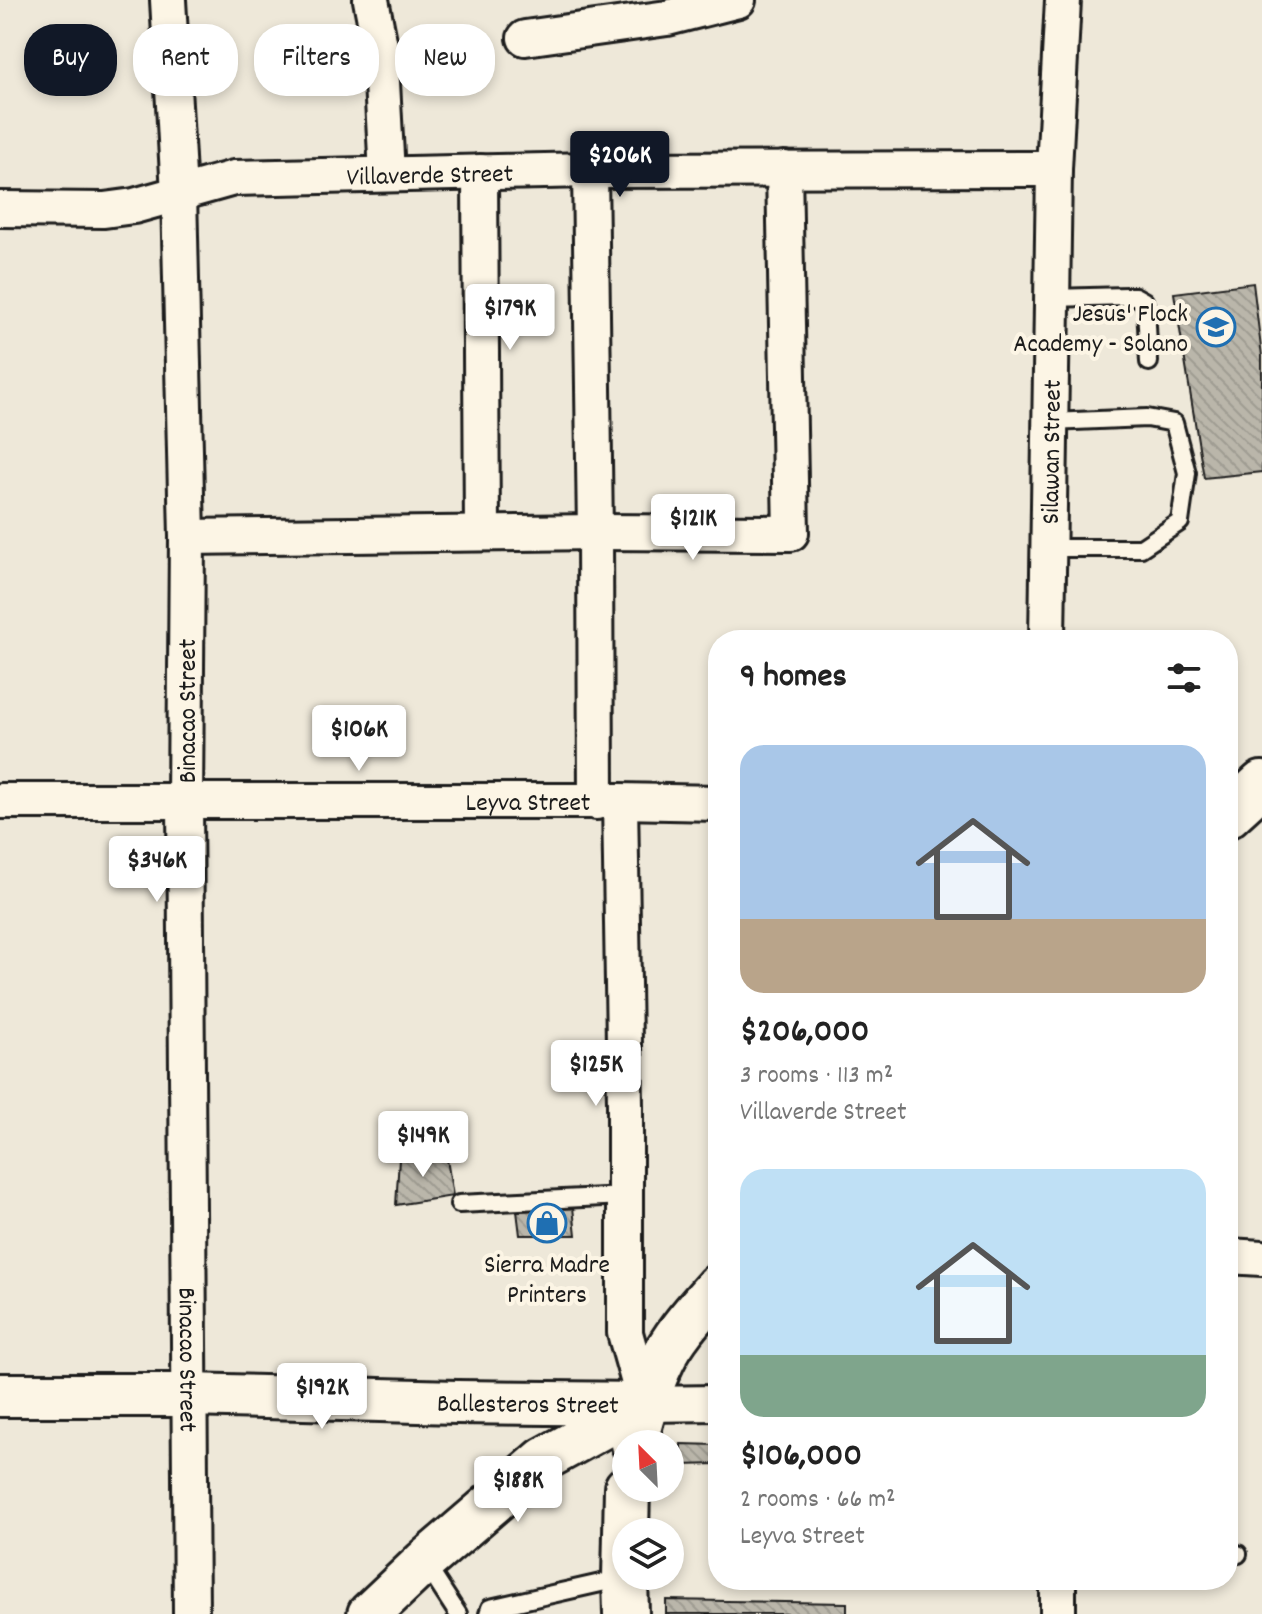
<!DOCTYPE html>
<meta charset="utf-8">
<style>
body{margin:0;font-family:Dekko,sans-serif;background:#f6f6f6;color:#222;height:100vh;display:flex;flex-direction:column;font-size:30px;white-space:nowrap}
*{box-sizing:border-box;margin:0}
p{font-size:26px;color:#767676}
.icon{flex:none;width:44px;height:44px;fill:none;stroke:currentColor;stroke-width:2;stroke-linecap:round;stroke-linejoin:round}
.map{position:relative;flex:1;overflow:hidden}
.panel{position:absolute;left:708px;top:630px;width:530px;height:960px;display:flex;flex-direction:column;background:#fff;border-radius:32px;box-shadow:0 4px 12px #0003}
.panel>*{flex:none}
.guide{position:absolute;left:24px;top:24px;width:564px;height:72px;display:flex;gap:16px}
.needle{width:52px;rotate:336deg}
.fabs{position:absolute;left:612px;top:1430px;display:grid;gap:16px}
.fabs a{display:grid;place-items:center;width:72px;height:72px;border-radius:50%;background:#fff;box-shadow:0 4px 12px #0003;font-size:40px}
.price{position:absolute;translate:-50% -68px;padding:0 18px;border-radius:8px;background:#fff;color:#222;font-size:26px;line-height:52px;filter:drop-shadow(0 2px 4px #0008)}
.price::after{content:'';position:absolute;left:50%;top:48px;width:24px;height:18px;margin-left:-12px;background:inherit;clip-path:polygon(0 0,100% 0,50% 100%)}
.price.on{background:#111827;color:#fff}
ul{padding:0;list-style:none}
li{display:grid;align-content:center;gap:16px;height:424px;padding:0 32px}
li span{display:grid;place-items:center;height:248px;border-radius:24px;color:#555}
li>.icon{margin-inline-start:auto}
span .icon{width:144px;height:144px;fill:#fffc;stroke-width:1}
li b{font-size:34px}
h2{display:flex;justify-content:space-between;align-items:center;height:96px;padding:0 32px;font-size:34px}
.chip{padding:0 28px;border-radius:32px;background:#fff;box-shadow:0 4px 12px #0003;font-size:28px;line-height:72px}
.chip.on{background:#111827;color:#fff}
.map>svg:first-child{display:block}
.building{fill:url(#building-back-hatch);stroke:#1c1c1c;stroke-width:2}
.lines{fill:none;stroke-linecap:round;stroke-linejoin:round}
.service-casing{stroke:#1c1c1c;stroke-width:22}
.minor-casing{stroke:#1c1c1c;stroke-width:40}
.tertiary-casing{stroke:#1c1c1c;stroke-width:48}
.primary-casing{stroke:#1c1c1c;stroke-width:50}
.service{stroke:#fcf5e5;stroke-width:16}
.minor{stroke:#fcf5e5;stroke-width:34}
.tertiary{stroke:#fcf5e5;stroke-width:42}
.primary{stroke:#fcf5e5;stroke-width:44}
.labels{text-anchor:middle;stroke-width:8;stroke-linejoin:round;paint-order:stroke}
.street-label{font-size:26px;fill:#1c1c1c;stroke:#fcf5e5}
.poi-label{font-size:26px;fill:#1c1c1c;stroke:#fcf5e5;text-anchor:end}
</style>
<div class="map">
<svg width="1262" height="1614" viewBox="0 0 1262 1614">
<defs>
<pattern id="building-back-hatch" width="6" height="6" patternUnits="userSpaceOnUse" patternTransform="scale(2)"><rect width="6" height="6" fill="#bab6aa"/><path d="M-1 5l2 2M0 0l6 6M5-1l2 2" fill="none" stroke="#9f9c92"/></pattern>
</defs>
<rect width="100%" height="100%" fill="#eee8d9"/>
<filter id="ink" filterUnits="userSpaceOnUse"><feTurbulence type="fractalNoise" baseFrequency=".0125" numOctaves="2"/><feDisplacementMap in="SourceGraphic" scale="16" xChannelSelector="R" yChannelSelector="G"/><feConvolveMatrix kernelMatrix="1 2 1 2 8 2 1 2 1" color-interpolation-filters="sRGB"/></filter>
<g filter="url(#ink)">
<path class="building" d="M1253 283 1262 356V472L1204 478 1174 293Z
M446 1153 453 1196 396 1205 399 1159Z
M573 1207 576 1235H520L517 1211Z
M681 1444 718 1445V1464L681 1465Z
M666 1600 847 1603V1614H666Z"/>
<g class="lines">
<defs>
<path id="service" d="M1052 298 1127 296H1135L1144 301 1146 308 1149 362
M1049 548H1141L1180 522 1187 473 1174 423 1147 418 1050 422
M459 1204 625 1196
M1228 1552 1238 1554
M425 1563 458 1614
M488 1614 490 1608 623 1578"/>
<g id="minor">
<path id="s1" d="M168 0 179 193 187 537 185 802 191 1614"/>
<path d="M371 0 380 46 387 174"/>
<path d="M525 38 667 18 738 0"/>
<path d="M590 170 595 532 596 802"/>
<path d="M480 172 482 533"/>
<path id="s2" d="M0 209 104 210 134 206 234 178 590 170 1054 169"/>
<path d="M187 537 595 532 791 533 784 169"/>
<path id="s3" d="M1047 640 1054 169 1063 0"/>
<path id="s4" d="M0 801H620L718 803"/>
<path d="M620 801 625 1105V1333L645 1404 718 1403"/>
<path d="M1228 1256 1262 1258"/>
<path d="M1058 1580V1614"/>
</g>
<g id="tertiary">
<path id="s5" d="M0 1395H189L457 1402 645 1404"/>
<path d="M369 1614 424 1562 544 1459 643 1405"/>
</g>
<path id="primary" d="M1228 815 1262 784
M634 1444C642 1416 649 1387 662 1361 673 1336 700 1307 718 1286
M626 1614 625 1578 627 1488"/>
</defs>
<use href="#service" class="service-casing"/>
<use href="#minor" class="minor-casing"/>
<use href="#tertiary" class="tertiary-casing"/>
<use href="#primary" class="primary-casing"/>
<use href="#service" class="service"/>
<use href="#minor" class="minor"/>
<use href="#tertiary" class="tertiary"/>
<use href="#primary" class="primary"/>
</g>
</g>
<defs>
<symbol id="school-ring" viewBox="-11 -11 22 22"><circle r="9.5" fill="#fcf5e5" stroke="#1f6fb2" stroke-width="1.5"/><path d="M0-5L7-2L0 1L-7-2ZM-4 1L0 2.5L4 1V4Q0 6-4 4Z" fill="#1f6fb2"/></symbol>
<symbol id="shop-ring" viewBox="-11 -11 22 22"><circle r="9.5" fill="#fcf5e5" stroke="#1f6fb2" stroke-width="1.5"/><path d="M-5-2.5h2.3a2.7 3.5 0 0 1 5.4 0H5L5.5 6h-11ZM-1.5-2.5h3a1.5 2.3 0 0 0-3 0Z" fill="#1f6fb2"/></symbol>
</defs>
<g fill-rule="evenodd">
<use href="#school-ring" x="1194" y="305" width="44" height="44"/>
<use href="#shop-ring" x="525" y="1201" width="44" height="44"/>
</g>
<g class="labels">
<g class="street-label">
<text dy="9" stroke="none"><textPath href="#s2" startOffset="434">Villaverde Street</textPath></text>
<text dy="9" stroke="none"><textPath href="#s3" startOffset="188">Silawan Street</textPath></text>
<text transform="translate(186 711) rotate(-90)" y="9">Binacao Street</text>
<text dy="9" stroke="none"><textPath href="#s4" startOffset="528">Leyva Street</textPath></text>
<text dy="9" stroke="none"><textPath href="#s1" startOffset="1360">Binacao Street</textPath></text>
<text dy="9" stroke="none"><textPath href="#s5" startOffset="528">Ballesteros Street</textPath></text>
</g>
<g class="poi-label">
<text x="1188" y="321">Jesus' Flock<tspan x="1188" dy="30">Academy - Solano</tspan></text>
<text x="547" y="1272" text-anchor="middle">Sierra Madre<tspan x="547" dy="30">Printers</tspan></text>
</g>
</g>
</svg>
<div class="fabs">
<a><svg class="needle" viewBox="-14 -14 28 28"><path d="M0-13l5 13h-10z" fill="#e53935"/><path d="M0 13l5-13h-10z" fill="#767676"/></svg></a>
<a><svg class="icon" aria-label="layers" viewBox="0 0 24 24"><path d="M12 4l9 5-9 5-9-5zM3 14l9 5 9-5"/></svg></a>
</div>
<b class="price on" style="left:620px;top:199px">$206K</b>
<b class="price" style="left:510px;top:352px">$179K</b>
<b class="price" style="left:693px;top:562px">$121K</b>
<b class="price" style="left:359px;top:773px">$106K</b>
<b class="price" style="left:157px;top:904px">$346K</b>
<b class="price" style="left:596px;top:1108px">$125K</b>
<b class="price" style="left:423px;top:1179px">$149K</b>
<b class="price" style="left:322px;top:1431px">$192K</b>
<b class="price" style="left:518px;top:1524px">$188K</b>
<div class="guide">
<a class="chip on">Buy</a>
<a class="chip">Rent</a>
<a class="chip">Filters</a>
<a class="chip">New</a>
</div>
<section class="panel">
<h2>9 homes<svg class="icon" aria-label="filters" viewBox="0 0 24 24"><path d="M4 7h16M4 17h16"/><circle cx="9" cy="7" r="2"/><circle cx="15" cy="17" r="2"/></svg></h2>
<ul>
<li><span style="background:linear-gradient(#a9c7e8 70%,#b9a48a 0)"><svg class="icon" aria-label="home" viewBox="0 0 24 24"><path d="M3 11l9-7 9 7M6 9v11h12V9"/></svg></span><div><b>$206,000</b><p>3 rooms · 113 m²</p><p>Villaverde Street</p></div></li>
<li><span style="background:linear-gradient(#bfe0f5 75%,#7fa58c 0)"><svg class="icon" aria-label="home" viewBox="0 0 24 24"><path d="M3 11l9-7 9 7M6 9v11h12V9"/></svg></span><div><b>$106,000</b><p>2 rooms · 66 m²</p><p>Leyva Street</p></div></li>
</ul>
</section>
</div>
